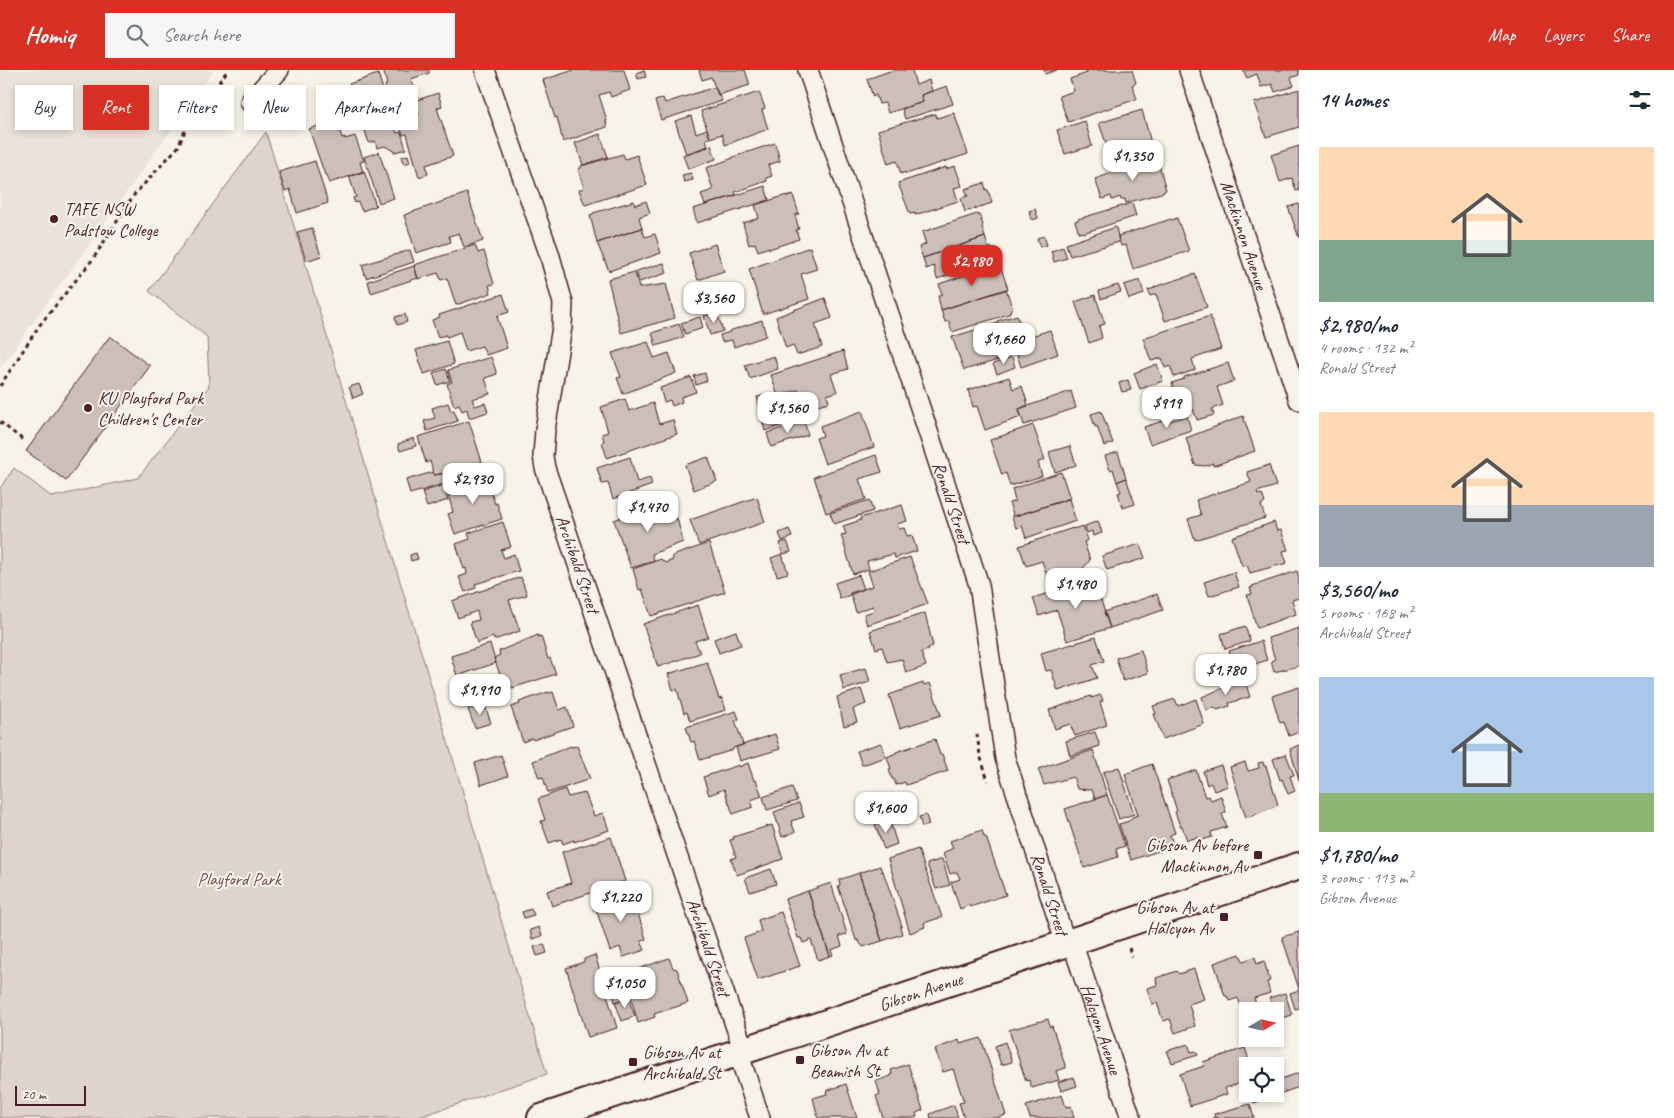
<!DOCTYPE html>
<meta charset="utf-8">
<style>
body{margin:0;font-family:Caveat,sans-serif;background:#f6f6f7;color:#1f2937;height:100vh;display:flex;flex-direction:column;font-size:19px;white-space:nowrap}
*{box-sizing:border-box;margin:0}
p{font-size:16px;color:#747a83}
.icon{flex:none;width:28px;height:28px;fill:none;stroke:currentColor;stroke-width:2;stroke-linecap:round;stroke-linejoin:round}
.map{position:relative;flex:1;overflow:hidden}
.drawer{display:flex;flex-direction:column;background:#fff;width:375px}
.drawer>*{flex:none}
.banner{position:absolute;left:15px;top:15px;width:475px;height:45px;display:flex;gap:10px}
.needle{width:32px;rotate:81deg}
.tools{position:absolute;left:1239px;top:932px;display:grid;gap:10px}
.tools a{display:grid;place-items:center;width:45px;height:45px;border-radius:0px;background:#fff;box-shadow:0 2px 8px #0003;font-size:25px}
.scale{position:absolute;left:15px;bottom:12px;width:71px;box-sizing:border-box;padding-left:5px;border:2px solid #4a1f2b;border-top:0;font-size:14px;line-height:18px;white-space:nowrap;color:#4a1f2b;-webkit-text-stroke:4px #f7f3e8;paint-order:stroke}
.price{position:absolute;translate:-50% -42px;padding:0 11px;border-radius:10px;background:#fff;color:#222;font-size:16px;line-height:32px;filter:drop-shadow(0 1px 2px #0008)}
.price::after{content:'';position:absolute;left:50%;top:30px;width:15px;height:11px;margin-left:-8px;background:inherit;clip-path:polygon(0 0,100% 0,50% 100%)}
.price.on{background:#d93025;color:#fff}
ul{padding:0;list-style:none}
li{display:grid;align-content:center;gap:10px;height:265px;padding:0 20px}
li span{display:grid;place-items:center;height:155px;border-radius:0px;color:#555}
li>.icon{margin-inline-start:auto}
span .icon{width:90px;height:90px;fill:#fffc;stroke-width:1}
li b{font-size:21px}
h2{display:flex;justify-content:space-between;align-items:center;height:60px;padding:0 20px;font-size:21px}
.chip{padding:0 18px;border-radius:0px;background:#fff;box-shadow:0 2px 8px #0003;font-size:18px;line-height:45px}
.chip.on{background:#d93025;color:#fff}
header{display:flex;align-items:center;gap:30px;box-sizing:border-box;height:70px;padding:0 25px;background:#d93025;color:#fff}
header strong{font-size:24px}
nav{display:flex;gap:28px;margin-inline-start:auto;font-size:18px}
.search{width:350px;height:45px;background:#f6f6f7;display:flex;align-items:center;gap:12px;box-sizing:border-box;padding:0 18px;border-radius:0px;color:#747a83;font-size:19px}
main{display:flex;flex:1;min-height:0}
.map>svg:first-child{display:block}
.built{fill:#eae3da}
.green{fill:#ded4cc;stroke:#947a7c}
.building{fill:#ccbfb9;stroke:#4a1f2b}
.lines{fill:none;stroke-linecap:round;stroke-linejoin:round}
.minor-casing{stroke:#4a1f2b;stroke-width:22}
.secondary-casing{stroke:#4a1f2b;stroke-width:30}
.path{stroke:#4a1f2b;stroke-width:3;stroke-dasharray:4 4;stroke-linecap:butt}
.minor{stroke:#f7f3e8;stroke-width:19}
.secondary{stroke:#f7f3e8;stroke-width:26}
.poi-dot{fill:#4a1f2b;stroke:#f7f3e8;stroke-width:2}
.labels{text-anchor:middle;stroke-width:4;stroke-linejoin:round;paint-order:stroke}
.poi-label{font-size:18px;fill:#4a1f2b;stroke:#f7f3e8;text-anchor:start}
.street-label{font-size:18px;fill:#4a1f2b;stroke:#f7f3e8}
.park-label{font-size:18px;fill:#6f4c53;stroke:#f7f3e8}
</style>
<header>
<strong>Homiq</strong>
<div class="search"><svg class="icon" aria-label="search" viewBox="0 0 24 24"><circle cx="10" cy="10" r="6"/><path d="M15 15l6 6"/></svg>Search here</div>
<nav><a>Map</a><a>Layers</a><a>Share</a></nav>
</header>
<main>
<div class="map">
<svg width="1299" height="1048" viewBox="0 0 1299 1048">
<rect width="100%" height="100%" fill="#f7f3e8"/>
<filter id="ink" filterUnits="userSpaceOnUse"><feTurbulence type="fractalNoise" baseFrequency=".02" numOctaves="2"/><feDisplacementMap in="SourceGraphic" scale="10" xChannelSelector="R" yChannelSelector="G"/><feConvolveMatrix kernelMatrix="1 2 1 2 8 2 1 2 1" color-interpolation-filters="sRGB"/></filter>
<g filter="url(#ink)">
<path class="built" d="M0 0H214L0 299Z"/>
<path class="green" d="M266 62 547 1004 416 1048H0V418L14 398 52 427 138 408 209 316 207 267 149 221Z"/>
<path class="building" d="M383 0H429V3L411 9 418 28 392 37 385 15 387 14Z
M574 0H624L630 20 611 27 609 22 599 25 607 51H606L607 57 563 72 557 47 555 48 543 10Z
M644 0 646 7 638 9 636 3Z
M699 0H745L750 15 718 25 711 7 702 10Z
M893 0H912L916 15 929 10 932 21 921 25 923 32 888 43 885 33 879 34 876 25 873 27 867 9Z
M1044 0H1057L1045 4Z
M1086 0H1132L1136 13 1132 15 1137 29 1068 52 1059 26 1074 21 1070 9 1087 3Z
M1243 0H1299V5L1291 8 1294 16 1275 22 1272 14 1261 17 1257 4 1247 8Z
M378 4 397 63 401 62 406 79 395 82 385 76 377 78 375 71 369 73 364 58 360 59 350 29 354 28 349 14Z
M947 16 953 34 905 49 902 39 923 32 921 25Z
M715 17 722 31 661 50 655 31 663 28 665 33Z
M1299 19V57L1266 67 1254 33Z
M759 22 765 38 762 40 768 59 725 75 722 64 710 68 701 41Z
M438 23 442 36 437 38 453 86 426 95 428 104 419 107 407 64 403 65 398 52 419 45 414 31Z
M1142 40 1154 84 1134 91 1130 81 1105 88 1103 84 1109 82 1099 53Z
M954 43 968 84 906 104 905 102 901 104 897 91 888 94 878 60 935 44 937 48Z
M691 46 696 63 707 59 710 68 706 69 708 77 686 84 675 51Z
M336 50 342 68 345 67V69L355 66 364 91 360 92 363 102 329 113 327 105H325L309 59Z
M1085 51 1092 76 1065 84 1057 60Z
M600 64 608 87 583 95 575 73Z
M775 73 780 91 768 95 772 106 766 108 767 111 735 122 736 125 705 135 701 124 713 120 706 98 733 88V87Z
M711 75 716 89 688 99 683 85Z
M1299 76V120L1296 121 1292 108 1280 112 1271 85Z
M379 82 394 128 379 133 364 87Z
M623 84 625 89 637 85 647 115 585 135 579 120 584 118 578 99 581 98V96Z
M408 85 410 92 404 94 401 87Z
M1157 87 1166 120 1161 123 1126 133 1125 129 1121 130 1120 127 1112 130 1111 126 1102 129 1095 109Z
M315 91 328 133 297 143 290 119 285 121 279 102Z
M955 96 962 116 954 118 958 131 915 145V143L910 144 898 113 946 97V99Z
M364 101 376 136 362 141 358 132 355 133 353 128 356 127 349 106Z
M691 103 693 110 684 112 682 105Z
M984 113 986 120H988L992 133 965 142 961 128 968 126 965 119Z
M765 116 769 130 697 153 693 139Z
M467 123 483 171 464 177 459 163 449 166 451 172 416 183 404 145Z
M787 125V127L793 125 799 144 795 145 799 159 796 160 799 169 769 179V177L758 181 755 173 749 175 743 153 759 148 755 135Z
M634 131 635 135 646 131 650 143 639 147 642 158 597 173 590 145 593 144V143Z
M1132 133 1136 146 1083 163 1082 162 1079 163 1075 151 1078 150V149Z
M1299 134V168L1288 137Z
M1035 139 1038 148 1032 150 1029 141Z
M977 144 980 146 983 155 982 157 985 167 923 188 919 177 926 174 922 162Z
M1177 148 1189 181 1133 199 1126 175 1121 176 1118 166 1171 149 1172 150Z
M1116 157 1119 172 1070 186 1066 174Z
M312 158 321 186 306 191 297 162Z
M642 158 645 167 655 164 661 183 609 201 597 173Z
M1044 166 1047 175 1040 177 1037 168Z
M985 167 988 177 992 178 994 187 993 190 937 209 934 196 926 199 923 188Z
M715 174 724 201 698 210 689 183Z
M475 175 478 183 484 181 494 214 489 215 491 223 456 235 447 208 441 210 438 203 418 209 414 195Z
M810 177 817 199 801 204 809 229 763 244 749 199Z
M1063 177 1067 188 1054 192 1051 181Z
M410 180 414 192 366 208 362 195Z
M664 193 667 203 639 212 636 201Z
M995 195 1001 198 1008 219 941 240 938 226 942 224 939 214Z
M414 196 418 208 371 223 368 211Z
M635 202 639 218 666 214 675 248 621 263 608 209Z
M1195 204 1207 237 1165 251 1156 224 1150 226 1148 220 1155 218 1154 217Z
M1140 210 1144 224 1129 229 1124 215Z
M1118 215 1121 222 1101 229 1099 221Z
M1006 219 1012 237 1009 244 952 262 949 251 945 252 941 240Z
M503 224 509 242 497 246 507 278 486 285 482 276 466 281 460 262 447 267 446 265 438 267 432 250 440 247 439 245Z
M1095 225 1105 254 1099 256 1102 268 1089 273 1075 232Z
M825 228 832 248 815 254 822 277 797 285 793 275 786 278 776 247Z
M717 242 723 261 710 265 704 246Z
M405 244 407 252 397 255 395 247Z
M1017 245 1024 268 1013 272 1016 282 1004 286 1005 288 964 300 952 267 998 253 997 251Z
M1210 246 1221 279 1192 289 1195 300 1174 307 1170 296 1165 298 1162 288 1151 291 1143 268Z
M700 247 703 258 685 264 681 253Z
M762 250 766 266 734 277 732 270 722 272 720 265 730 262 729 261Z
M679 254 684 267 656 276 652 263Z
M1050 260 1058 284 1021 297 1013 272Z
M110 266 150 296 66 411 26 381Z
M447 271 454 294 424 304 416 280Z
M648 272 654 288 669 283 676 303 623 324 617 308 621 307 612 283Z
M843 281 848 299 831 304 837 322 827 325 829 332 814 336V334L804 337 798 320 778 326 771 305Z
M774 286 778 299 750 309 745 295Z
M491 287 497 304 485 308 490 324 472 329 475 336 485 333 488 342 469 348 467 339 462 341 459 334 454 336 447 314 452 312 448 300Z
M1012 287 1015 297 997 304 993 294Z
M1228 293 1234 311 1217 317 1223 335 1212 339 1214 345 1197 350 1193 339 1177 344 1170 321 1174 320 1172 313 1184 309V307Z
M1157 294 1163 311 1140 319 1134 303Z
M446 299 450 311 437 315 433 303Z
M705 303 707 311 696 315 694 306Z
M691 307 696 322 681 327 682 332 672 336 670 330 664 332 660 318Z
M1009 307 1013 319 1022 316 1028 335 1019 339 1021 347 985 360 977 336 973 337 968 320Z
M1128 310 1131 320 1122 322 1119 313Z
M359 314 363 324 353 328 349 317Z
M1071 321 1076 338 1024 355 1019 339Z
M768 324 773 339 796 331 801 349 765 361 757 327Z
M625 329 629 341 653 333 659 354 673 350 677 364 607 388 602 372 604 371 602 364 608 362 601 337Z
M448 333 451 341 454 340 458 351 427 361 424 351 435 348 432 338Z
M862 341 874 377 825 394 816 368 823 366 820 356Z
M1101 341 1113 373 1104 376 1097 356 1095 357 1091 344Z
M1187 346 1191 360 1150 374 1144 357 1166 350V352Z
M1243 346 1255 381 1213 396V393L1206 396 1195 395 1186 368Z
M469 351 482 392 476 394 478 401 454 409 452 402 434 405 430 391 426 393 418 367Z
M804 351 808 365 771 377 767 363Z
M1033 355 1045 390 1038 392 1042 406 1010 416 1006 403 1002 405 990 370Z
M414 368 416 376 400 381 398 374Z
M1070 376 1076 395 1055 402 1049 382Z
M1118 382 1126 408 1117 412 1113 399 1110 400 1105 386Z
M876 385 882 402 859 409 866 429 826 443 814 407Z
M630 387 637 412 650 408 652 415 613 429 608 413 602 414 597 398Z
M708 387 717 411 694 420 685 395Z
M1269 395 1276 416 1257 422 1258 425 1262 424 1265 433 1261 435 1265 448 1195 470 1188 449 1201 445 1196 430 1251 412 1247 402Z
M484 401 495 434 497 433 502 449 455 464 448 444 453 442 448 424 468 416 465 407Z
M433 402 434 405 452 402 454 411 410 424 406 410Z
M1061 402 1070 428 1012 447V445L1013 444 1009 433 1015 431 1012 419Z
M1126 408 1135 434 1123 438 1118 423 1121 422 1117 412Z
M443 415 448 430 427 437 422 422Z
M757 427 765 452 699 475 690 450Z
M1069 429 1076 451 1026 468 1022 456 1016 458 1012 447Z
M869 430 873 441 834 454 830 443Z
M658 433 659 437 670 433 675 449 677 448 683 472 652 484 654 491 631 498 614 450Z
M902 435 907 451 897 454 899 459 904 458 907 466 912 465 917 481 895 488 894 484 867 491 869 499 853 504 841 465 846 464 843 456 861 450 860 448Z
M1098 451 1102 463 1093 466 1092 461 1087 463 1085 456Z
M503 452 511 477 501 480 504 488 514 484 519 501 475 514 476 518 465 522 459 507 467 504 466 498 464 499 456 474 470 469 468 463Z
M1274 452 1277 461 1281 460 1288 480 1283 481 1287 493 1250 503 1247 495 1243 496 1241 493 1232 467Z
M1083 456 1088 470 1084 472 1090 490 1080 502 1065 507 1063 504 1048 509 1042 491 1026 496 1019 476 1073 458V459Z
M789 459 792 467 782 471 779 463Z
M787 471 791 482 783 484 780 473Z
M709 473 725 522 651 546 642 519 639 520 633 499 661 489 665 493 673 490 672 486Z
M1140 474 1145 488 1107 500 1102 486Z
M416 483 418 489 411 491 410 485Z
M782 484 788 503 777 506 771 488Z
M910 487 928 534 867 555 864 544 874 541 873 536 856 542 850 523 873 516 868 501Z
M1297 501 1299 508V528L1292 530 1296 544 1257 558 1247 525 1252 524 1250 518 1253 517 1252 516Z
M1234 502 1239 517 1209 526 1204 512Z
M859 505 864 519 840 529 835 513Z
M521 507 527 525 509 530 520 561 494 570 493 567 477 573 470 552 479 550 477 541 458 548 452 531Z
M1085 512V514L1095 512 1110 558 1067 571 1057 540 1039 546 1033 528Z
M1157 524 1163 540 1110 558 1104 542Z
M698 535 708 567 695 571 700 583 658 597 643 554Z
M925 543 933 576 928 578 929 580 921 582 926 596 906 603 902 589 887 592 882 577 876 579 870 561Z
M1245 556 1250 571 1225 579 1221 564Z
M1299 558V596L1274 602 1271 591 1275 589 1268 568Z
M736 561 741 575 719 583 714 569Z
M538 565V567L541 566 548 589 550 588 556 604 512 618 509 611 503 613 494 588 500 585 499 581Z
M1096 567 1104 591 1092 595 1097 608 1058 621 1051 600 1046 601 1041 583Z
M1261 571 1267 590 1235 601 1229 581Z
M490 574 496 593 457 606 451 586Z
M1141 580 1148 603 1123 611 1116 588Z
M707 592 719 629 722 628 726 640 690 651 687 642 684 643 677 619 673 620 668 604Z
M866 598 870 612 844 620 840 605Z
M1245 611 1250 627 1229 633 1230 636 1217 640 1215 637 1206 640 1202 627 1223 618Z
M923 613 924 615 930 613 941 645 900 658 889 625Z
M1299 617V662L1289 666 1284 652 1280 653 1272 626Z
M861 619 866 634 853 639 857 652 844 656 837 627Z
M548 622V623L553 622 559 640 567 637 573 656 533 670 532 668 523 672 511 637 520 634 519 632Z
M1101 625 1103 631 1100 632 1107 655 1075 666 1070 654 1055 659 1049 640 1091 626V628Z
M1175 629 1178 636 1196 629 1204 654 1163 669 1154 644H1156L1153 636Z
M484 633 491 653 475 658 468 639Z
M736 641 739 649 735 650 743 675 733 678V680L700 690 694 671 691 672 686 657Z
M1095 662 1100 676 1070 686 1066 671Z
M775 664 780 679 740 691 736 677Z
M935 669 940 685 942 684 948 701 906 715 905 712 896 715 894 709H892L889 699H891L887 687 896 683V682Z
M881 673 886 687 862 695 857 681Z
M1299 675V711L1290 679Z
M571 676V677L577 676 590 709 548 723 543 707 539 708 533 691Z
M1093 680 1107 725 1095 729 1092 720 1077 719 1073 707 1044 715 1038 699Z
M1286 684 1294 705 1290 706 1295 721 1288 724 1282 709 1280 710 1273 689Z
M501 685 508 706 481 715 475 693Z
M1245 692 1248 701 1259 698 1258 693 1263 692 1264 696H1266L1278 735 1246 748 1230 697Z
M748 693 754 711 756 710 762 726 751 730 753 737 733 744 724 719 709 725 703 707 739 695V697Z
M1152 694 1175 763 1170 765 1174 776 1131 790 1119 754 1129 751 1132 747 1138 745 1125 704Z
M1221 695 1228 716 1214 721 1211 713 1207 715 1203 701Z
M1119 697 1134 744 1119 749 1103 702Z
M1196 700 1205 727 1209 726 1211 730 1221 726 1226 742 1222 744 1227 757 1211 762 1212 767 1199 771 1198 767 1187 770 1182 756H1180L1175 742 1177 741 1167 710Z
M792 717 797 731 767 740 763 727Z
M565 719 568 727 585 723 594 746 603 743 609 760 574 772V770L563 774 561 769 549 773 541 751 545 750 538 729Z
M1107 725 1125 776 1116 779 1118 787 1084 798 1065 739Z
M799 733 804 747 791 751 795 762 782 767 774 742Z
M926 745 929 755 922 757 919 747Z
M889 749 897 774 884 779 875 754Z
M772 755 783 789 737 805 731 789 736 787 730 770 734 769 733 767Z
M982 760 984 767H986L1006 825 970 837 969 835 960 839 951 812 960 809 957 802 950 804 943 783 953 778 950 771Z
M611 767 625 811 552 836 547 821 571 813 562 782Z
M918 779 942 847 924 853 925 857 910 863 888 789Z
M942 789 950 815 936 819 927 794Z
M880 796 882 802 883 801 902 856 900 857 902 864 882 871 859 803Z
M771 799 776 814 750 822 745 808Z
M859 803 882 871 863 877 858 870H856L838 816 840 815 839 810Z
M831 813 847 864 839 866 842 876 831 880 833 885 830 886 808 821Z
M630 818 646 869 641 871 645 880 623 887 620 877 610 881 596 839 594 840 592 833Z
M808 821 830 886 818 890 811 870 803 873 801 868H798L785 829Z
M531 839 534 845 524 848 522 842Z
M781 842 800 896 758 910 744 868 761 862 758 850Z
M539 857 542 866 532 869 530 860Z
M1299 862V919L1282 867Z
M544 874 547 883 537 886 534 877Z
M1240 884 1243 891 1255 887 1257 894 1264 891 1270 911 1267 912 1270 923 1254 928 1258 940 1248 941V944L1244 945 1238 928 1229 931 1227 926H1225L1214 893Z
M595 885 617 958 588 967 566 898 584 892V889Z
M669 888 673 898 677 899 688 933 654 944 655 947 638 953 627 914 633 912 630 902Z
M1194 899 1204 929 1189 934 1195 956 1175 963 1170 949 1163 951 1157 933 1152 934 1147 918 1157 915 1156 908 1177 901 1179 904Z
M618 919 619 925 626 923 628 928 615 932 612 921Z
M1299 920V938L1295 939 1290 923Z
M1285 923 1292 945 1277 950 1275 941 1269 928Z
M628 928 635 946 622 951 615 932Z
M1048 949 1050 957 1052 956 1066 998 1056 1001 1059 1010 1032 1018 1029 1010 1026 1011 1009 960Z
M981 968 1006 1045 997 1048H964L959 1033 964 1032 953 999 943 1002 935 979 959 970 960 974Z
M1005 972 1012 992 1001 995 995 976Z
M1188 974 1191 982 1196 981 1198 985 1172 993 1167 981Z
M1245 978 1251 996H1248V1011L1225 1018 1227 1024 1190 1036 1180 1004 1204 996 1203 992Z
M908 994 923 1040 916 1043 917 1047 913 1048H883L876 1026 880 1024 876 1011 891 1006 892 1003 891 1000Z
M1299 1003V1017L1254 1033 1251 1024H1275V1011Z
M1074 1007 1077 1016 1061 1021 1058 1012Z
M846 1014 857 1048H818L813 1028 827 1024 826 1021Z
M1062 1025 1066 1037 1071 1036 1074 1048H1030L1026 1036Z
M1250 1034 1254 1048H1212L1215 1047 1214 1044Z
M954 1035 958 1048H931L930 1044Z"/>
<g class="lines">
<defs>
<g id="minor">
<path id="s1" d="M485 0 549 183 563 233 562 257 545 360 543 386 545 398 744 981"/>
<path id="s2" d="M808 0 979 515 1005 688 1066 874"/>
<path id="s3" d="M1189 0 1299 330"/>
<path d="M250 32 279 0"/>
<path id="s4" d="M1072 872 1131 1048"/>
<path d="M738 982 760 1048"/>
</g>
<g id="secondary">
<path id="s5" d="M541 1048 1299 796"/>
</g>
</defs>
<use href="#minor" class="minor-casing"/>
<use href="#secondary" class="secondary-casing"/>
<path class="path" d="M0 316 39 256 93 189 134 125 178 77 189 51 228 0
M0 352 23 370
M977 664 980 685 988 711
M1129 878 1132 887"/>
<use href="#minor" class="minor"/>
<use href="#secondary" class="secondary"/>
</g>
</g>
<g class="poi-dot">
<circle cx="54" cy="149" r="5"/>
<circle cx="88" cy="338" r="5"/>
<rect x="1253" y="780" width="10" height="10" rx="2.5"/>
<rect x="1219" y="842" width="10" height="10" rx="2.5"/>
<rect x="795" y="985" width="10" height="10" rx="2.5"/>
<rect x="628" y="987" width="10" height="10" rx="2.5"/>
</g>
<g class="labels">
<g class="poi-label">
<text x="64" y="145">TAFE NSW<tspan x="64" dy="21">Padstow College</tspan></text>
<text x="98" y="334">KU Playford Park<tspan x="98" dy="21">Children's Center</tspan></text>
<text x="1248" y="781" text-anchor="end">Gibson Av before<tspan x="1248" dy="21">Mackinnon Av</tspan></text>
<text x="1214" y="843" text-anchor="end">Gibson Av at<tspan x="1214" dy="21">Halcyon Av</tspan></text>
<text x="810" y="986">Gibson Av at<tspan x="810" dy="21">Beamish St</tspan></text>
<text x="643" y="988">Gibson Av at<tspan x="643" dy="21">Archibald St</tspan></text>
</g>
<g class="street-label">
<text dy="6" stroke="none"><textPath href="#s3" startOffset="174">Mackinnon Avenue</textPath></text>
<text dy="6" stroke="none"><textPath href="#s2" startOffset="456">Ronald Street</textPath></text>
<text dy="6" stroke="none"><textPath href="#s1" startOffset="514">Archibald Street</textPath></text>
<text dy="6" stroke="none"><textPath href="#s2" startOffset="861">Ronald Street</textPath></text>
<text dy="6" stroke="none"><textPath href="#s1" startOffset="919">Archibald Street</textPath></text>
<text dy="6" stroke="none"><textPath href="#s5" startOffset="400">Gibson Avenue</textPath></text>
<text dy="6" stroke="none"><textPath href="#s4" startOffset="92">Halcyon Avenue</textPath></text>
</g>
<g class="park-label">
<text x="239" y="815">Playford Park</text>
</g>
</g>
</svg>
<div class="tools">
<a><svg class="needle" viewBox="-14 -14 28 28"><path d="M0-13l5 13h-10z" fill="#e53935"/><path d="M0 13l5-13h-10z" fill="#747a83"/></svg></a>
<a><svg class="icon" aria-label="locate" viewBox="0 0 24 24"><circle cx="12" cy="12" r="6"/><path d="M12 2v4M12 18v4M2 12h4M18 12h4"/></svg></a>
</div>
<div class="scale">20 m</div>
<b class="price" style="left:1133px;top:112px">$1,350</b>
<b class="price on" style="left:972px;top:217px">$2,980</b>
<b class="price" style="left:714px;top:254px">$3,560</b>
<b class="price" style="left:1004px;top:295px">$1,660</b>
<b class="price" style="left:1167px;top:359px">$919</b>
<b class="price" style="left:788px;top:364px">$1,560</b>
<b class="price" style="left:473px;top:435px">$2,930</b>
<b class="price" style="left:648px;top:463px">$1,470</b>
<b class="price" style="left:1076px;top:540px">$1,480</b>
<b class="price" style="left:1226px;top:626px">$1,780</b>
<b class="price" style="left:480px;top:646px">$1,910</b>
<b class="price" style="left:886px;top:764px">$1,600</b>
<b class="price" style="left:621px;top:853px">$1,220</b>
<b class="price" style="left:625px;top:939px">$1,050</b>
<div class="banner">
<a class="chip">Buy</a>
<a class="chip on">Rent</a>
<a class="chip">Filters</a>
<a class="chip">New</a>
<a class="chip">Apartment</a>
</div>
</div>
<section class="drawer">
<h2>14 homes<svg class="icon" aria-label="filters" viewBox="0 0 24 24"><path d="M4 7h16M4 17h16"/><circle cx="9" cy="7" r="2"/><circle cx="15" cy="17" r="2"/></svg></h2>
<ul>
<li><span style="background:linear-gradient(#ffd9b3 60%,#7fa58c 0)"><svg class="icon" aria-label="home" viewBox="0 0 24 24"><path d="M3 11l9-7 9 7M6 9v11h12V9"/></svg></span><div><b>$2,980/mo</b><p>4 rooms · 132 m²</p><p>Ronald Street</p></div></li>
<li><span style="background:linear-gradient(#ffd9b3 60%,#9aa5b1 0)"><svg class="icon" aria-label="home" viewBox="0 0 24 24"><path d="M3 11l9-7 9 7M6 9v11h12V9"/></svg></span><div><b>$3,560/mo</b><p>5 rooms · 168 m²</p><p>Archibald Street</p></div></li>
<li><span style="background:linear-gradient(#a9c7e8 75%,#8fb573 0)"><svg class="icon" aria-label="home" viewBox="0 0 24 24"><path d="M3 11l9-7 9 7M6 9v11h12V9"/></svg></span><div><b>$1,780/mo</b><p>3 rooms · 113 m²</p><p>Gibson Avenue</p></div></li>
</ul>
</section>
</main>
